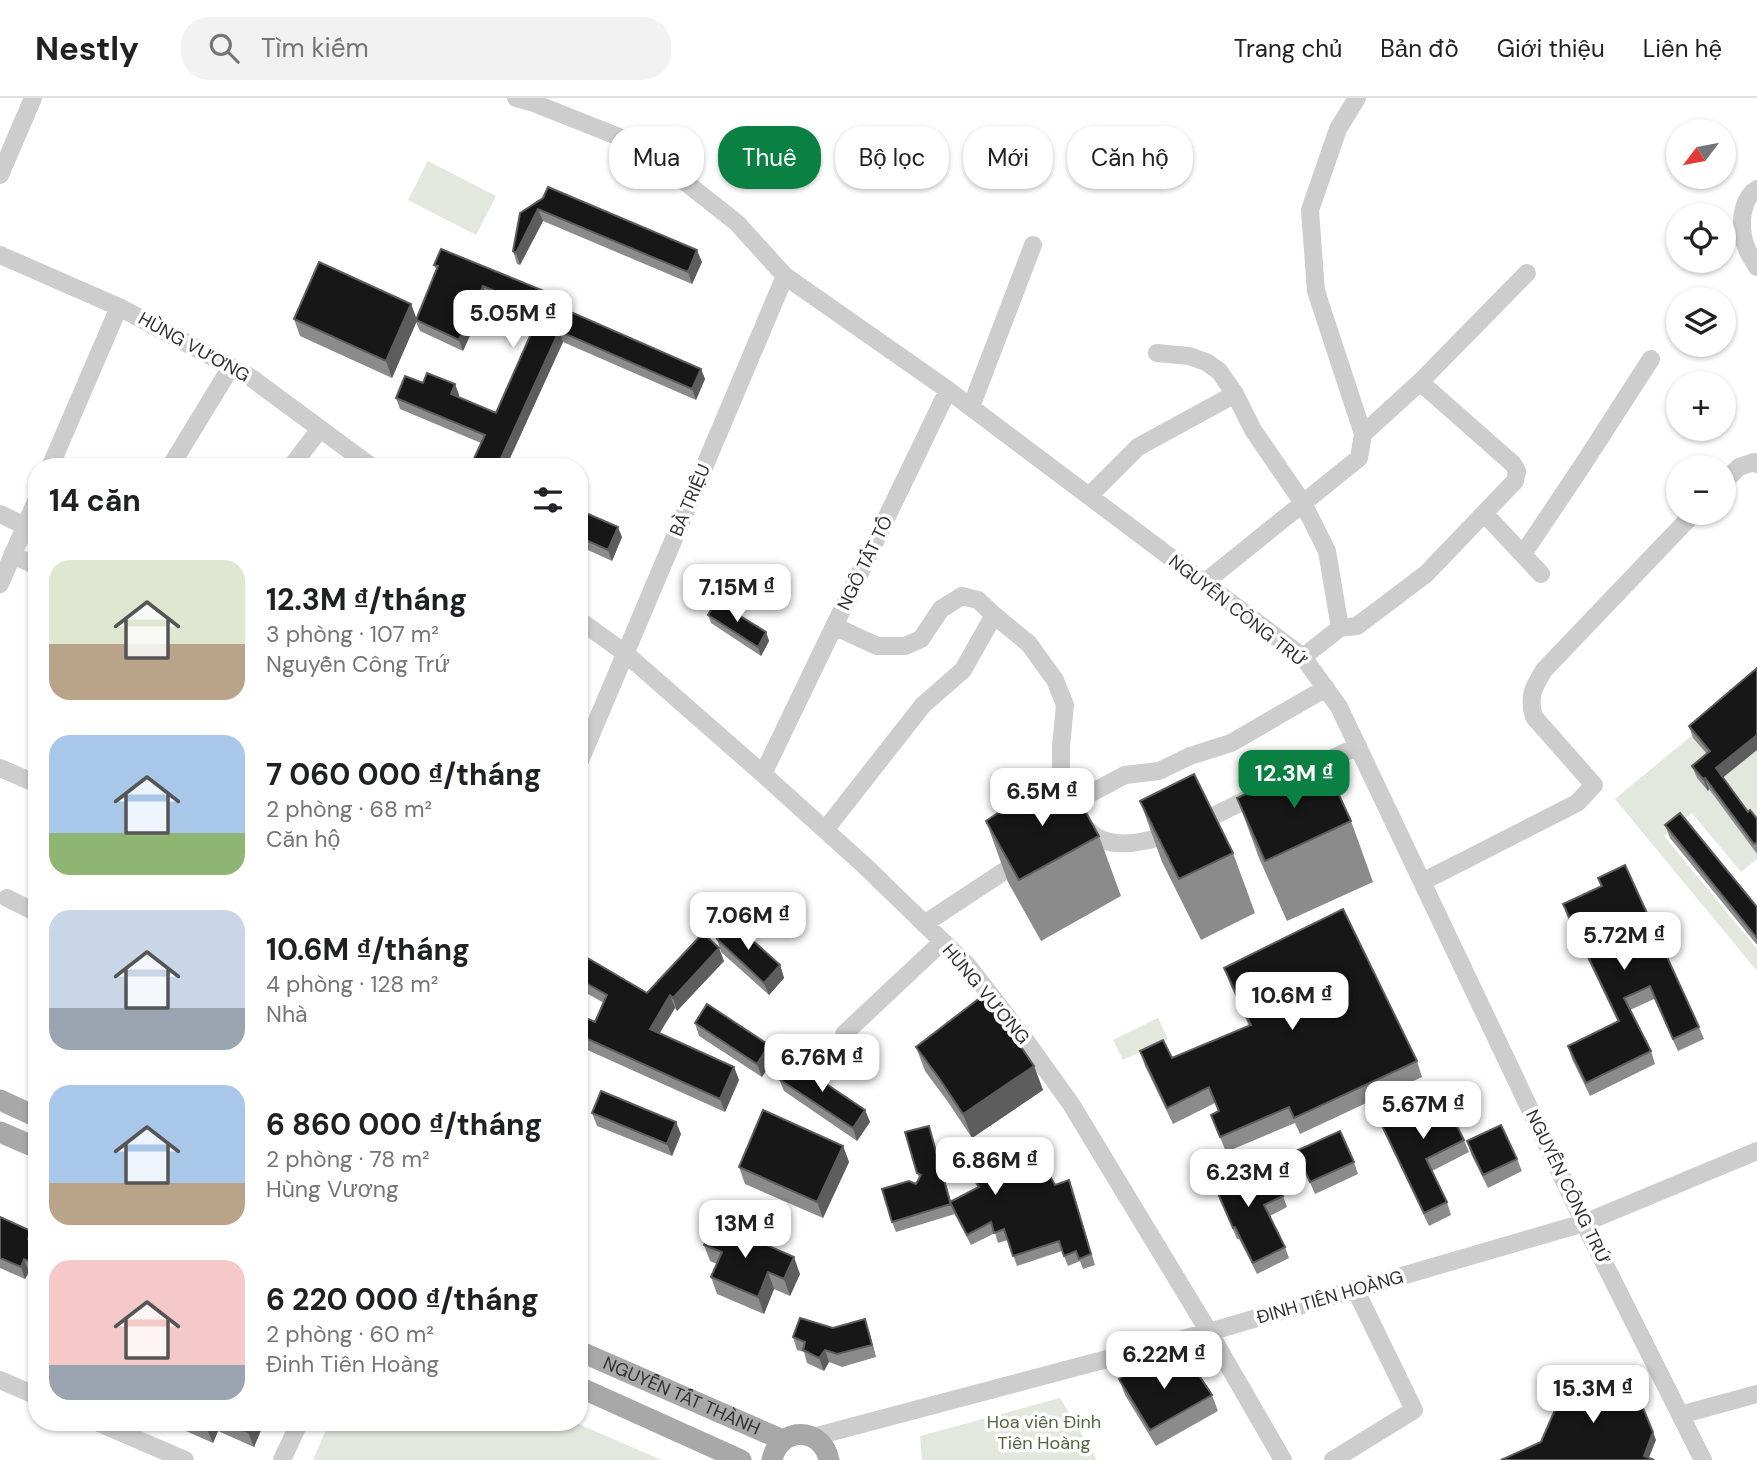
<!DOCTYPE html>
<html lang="vi">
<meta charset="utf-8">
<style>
body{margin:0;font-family:"DM Sans",sans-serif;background:#f2f2f2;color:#202124;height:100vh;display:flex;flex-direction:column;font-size:26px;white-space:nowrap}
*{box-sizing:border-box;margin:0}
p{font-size:23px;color:#757577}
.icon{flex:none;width:38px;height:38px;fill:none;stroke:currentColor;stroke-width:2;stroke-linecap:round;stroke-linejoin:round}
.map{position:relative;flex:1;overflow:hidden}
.panel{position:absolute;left:28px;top:360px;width:560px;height:973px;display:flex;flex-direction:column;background:#fff;border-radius:28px;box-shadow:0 2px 5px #0004}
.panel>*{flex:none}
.banner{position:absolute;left:609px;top:28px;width:665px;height:63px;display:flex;gap:14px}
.needle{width:46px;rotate:238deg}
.buttons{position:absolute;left:1666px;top:21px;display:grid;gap:14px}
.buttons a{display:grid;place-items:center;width:70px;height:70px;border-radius:50%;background:#fff;box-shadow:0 2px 5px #0004;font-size:35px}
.price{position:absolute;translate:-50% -60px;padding:0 16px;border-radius:14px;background:#fff;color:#222;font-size:23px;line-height:46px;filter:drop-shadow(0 2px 4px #0008)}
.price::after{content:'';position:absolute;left:50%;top:42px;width:21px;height:16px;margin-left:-10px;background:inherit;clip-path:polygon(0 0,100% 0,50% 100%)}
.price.on{background:#0b8043;color:#fff}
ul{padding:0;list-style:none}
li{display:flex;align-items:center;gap:21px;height:175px;padding:0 21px}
li span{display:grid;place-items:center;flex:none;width:196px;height:140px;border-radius:21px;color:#555}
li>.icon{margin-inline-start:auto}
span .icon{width:84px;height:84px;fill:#fffc;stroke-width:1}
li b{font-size:30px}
h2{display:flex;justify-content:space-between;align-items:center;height:84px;padding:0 21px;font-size:30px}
.chip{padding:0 24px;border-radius:28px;background:#fff;box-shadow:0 2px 5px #0004;font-size:24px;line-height:63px}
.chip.on{background:#0b8043;color:#fff}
header{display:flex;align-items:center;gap:42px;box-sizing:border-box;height:98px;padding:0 35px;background:#fff;border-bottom:2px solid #e0e0e0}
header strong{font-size:33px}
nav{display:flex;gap:38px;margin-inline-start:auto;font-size:24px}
.search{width:490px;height:63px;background:#f2f2f2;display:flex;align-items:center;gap:18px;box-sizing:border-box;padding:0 24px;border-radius:28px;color:#757577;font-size:26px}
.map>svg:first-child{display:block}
.green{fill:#e2e8dd}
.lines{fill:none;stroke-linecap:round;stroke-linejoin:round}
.minor{stroke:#cdcdcd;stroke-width:18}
.major{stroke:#a8a8a8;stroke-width:21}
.wall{fill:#8b8b8b}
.shaded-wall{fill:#5d5d5d}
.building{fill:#171717;stroke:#5d5d5d;stroke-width:2}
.labels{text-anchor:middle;stroke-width:7;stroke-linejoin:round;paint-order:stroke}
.street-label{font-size:18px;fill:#303030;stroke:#fff}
.park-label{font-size:18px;fill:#516742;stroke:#fff}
</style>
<header>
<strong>Nestly</strong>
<div class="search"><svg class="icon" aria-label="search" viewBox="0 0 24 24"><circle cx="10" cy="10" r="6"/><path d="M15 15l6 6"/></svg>Tìm kiếm</div>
<nav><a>Trang chủ</a><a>Bản đồ</a><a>Giới thiệu</a><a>Liên hệ</a></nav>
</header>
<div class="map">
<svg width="1757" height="1362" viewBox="0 0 1757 1362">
<rect width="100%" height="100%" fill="#fff"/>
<path class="green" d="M428 63 496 98 476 137 408 102Z
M1726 609 1757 646V761L1741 774 1692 715 1664 738 1757 851V873L1615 701Z
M1158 920 1168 941 1123 962 1113 942Z
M1060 1300 1097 1362H922L920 1338Z
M329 1325H576L662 1362H313Z"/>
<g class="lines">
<path class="minor" d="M516 0 531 4 637 46 737 125 785 178 948 292 1303 559 1339 609 1584 1125 1703 1362
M0 77 33 0
M1757 91C1743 99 1740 122 1743 137 1744 149 1751 159 1757 169
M0 157 119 209 250 279 372 369
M1157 255 1189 258 1206 264 1219 273 1235 296 1253 332 1303 405 1327 453 1340 530 1303 559
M971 309 1033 147
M1363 336 1420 284 1527 175
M50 369 119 209
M170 369 231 269
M291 369 320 331
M1724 384 1739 369 1754 364 1757 366
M1089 398 1138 349 1235 296
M1484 415 1541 476
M0 416 25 428
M1523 456 1582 368 1651 261
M12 457 37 468
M1204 485 1359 360 1363 336 1316 193 1310 112 1338 31 1357 0
M0 486 37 401
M994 517 1029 546 1055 582 1065 607 1061 648V671L1078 710
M579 522 625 555 763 676 865 768 968 868 1023 939 1071 1006 1209 1234 1283 1362
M1340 530 1357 528 1426 476 1515 383 1517 373 1513 366 1420 284
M579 665 785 178
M0 670 37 686
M1302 675 1358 648
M763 676 948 292
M1076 703 1125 677 1159 673 1190 658 1231 645 1326 590
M1082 726C1088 732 1094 739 1103 742 1145 758 1223 713 1261 694
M825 732 923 607 963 572 994 517 978 502 962 498 941 511 921 541 905 548H877L834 528
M1422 784 1577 705 1594 687 1534 619C1528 599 1533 590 1544 572L1694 415
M7 800 37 815
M924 826 1024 760
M844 936 942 844
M0 1282 37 1298
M1680 1317 1757 1296
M99 1325 185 1362
M813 1339 1209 1234 1584 1125 1757 1053
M282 1362 299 1325
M1333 1362 1414 1312 1355 1191"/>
<g class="major">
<path d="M0 1002 37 1019"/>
<path d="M0 1034 37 1050"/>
<path id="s1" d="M579 1253 783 1342"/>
<path d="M579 1289 741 1362"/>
<path d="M772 1362C779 1328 822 1328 829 1362"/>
</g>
</g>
<path class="wall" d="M543 100 702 164 692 186 543 123 520 167 517 166 513 153Z
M434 167 548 204 701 271 705 281 696 302 563 244 506 369H470L481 345 400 311 396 300 423 285 455 286 459 297 458 299 496 315 535 228 507 216 503 206 487 199 463 253 420 233 416 224 392 280 300 238 294 221 411 206 417 221 437 173Z
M579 412 622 439 612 463 579 448Z
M708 517 766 534 769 543 761 558 711 525Z
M1757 570 1723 680 1748 714 1757 721V756L1709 691 1708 693 1697 680 1692 668 1707 656 1693 640 1689 628Z
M1237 700 1351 723 1373 784 1287 823 1259 760Z
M1140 703 1233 755 1255 815 1201 842 1162 764Z
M986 723 1099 738 1121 798 1041 843 1008 784Z
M1665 727 1757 809V847L1670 740Z
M1598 780 1699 929 1704 941 1678 953 1654 901 1630 912 1651 953 1655 966 1590 998 1572 961 1568 948 1618 924 1567 818 1563 806 1601 789Z
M717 841 780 867 784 880 769 897 721 854Z
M579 855 647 895 724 863 677 913 675 910 659 936 734 969 739 982 725 1014 583 950 579 959V917L595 924 604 905 579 891Z
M1224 870 1417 963 1422 979 1300 1036 1295 1025 1226 1054 1211 1017 1219 1013 1215 1005 1173 1026 1145 968 1140 953 1172 960 1249 928 1230 886Z
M695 925 769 947 774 960 762 979 699 938Z
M916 949 1034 968 1043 992 972 1040 948 1004 925 973Z
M779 981 865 1012 870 1024 857 1043 784 993Z
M1458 1011 1462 1023 1456 1026 1464 1042 1469 1054 1432 1073 1447 1104 1451 1117 1429 1128 1383 1032 1378 1019Z
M592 1015 681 1036 672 1058 597 1028Z
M905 1034 932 1038 951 1103 978 1090 964 1067 961 1057 994 1062 1073 1093 1095 1167 1083 1171 1080 1163 1068 1168 1062 1153 1017 1168 1008 1142 998 1145 995 1135 971 1147 954 1115 955 1116 896 1134 892 1124 919 1080Z
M1467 1043 1517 1061 1522 1073 1488 1090 1471 1056Z
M843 1048 849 1064 823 1120 745 1086 739 1069Z
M1296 1053 1354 1064 1358 1076 1315 1096Z
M1203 1061 1235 1091 1283 1098 1287 1109 1270 1118 1285 1149 1289 1160 1257 1176 1239 1141H1237Z
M0 1119 37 1145V1177L29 1174 25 1181 0 1170Z
M704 1147 800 1176 790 1198 774 1191 764 1216 717 1196 711 1179 717 1166 710 1163Z
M865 1221 876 1259 842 1269 829 1264 824 1273 807 1265 804 1254 797 1252 793 1239 833 1230Z
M1119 1281 1212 1297 1218 1313 1156 1348 1125 1297Z
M168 1325H264L254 1349 218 1333 213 1345Z"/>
<path class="shaded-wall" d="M538 111 543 123 520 167 516 155Z
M697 152 702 164 692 186 688 174Z
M483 188 487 199 463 253 459 242Z
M544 193 548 204 541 201Z
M411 206 417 223 392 280 386 263Z
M559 233 563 244 506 369H497Z
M701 271 705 281 696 302 692 291Z
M455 286 459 297 455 307 451 296Z
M618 429 622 439 612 463 608 452Z
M766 534 769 543 761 558 758 549Z
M1757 637V652L1720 682 1716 670Z
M1705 680 1709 691 1708 693 1703 681Z
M719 850 724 863 677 913 673 900Z
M780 867 784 880 769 897 764 885Z
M670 897 675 910 654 944 650 931Z
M579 939 583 950 579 959Z
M769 947 774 960 762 979 757 966Z
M1034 968 1043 992 972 1040 963 1016Z
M734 969 739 982 725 1014 720 1001Z
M865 1012 870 1024 857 1043 853 1030Z
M676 1024 681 1036 672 1058 667 1046Z
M929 1028 932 1038 952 1108 950 1104Z
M843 1048 849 1064 823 1120 817 1104Z
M31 1133 36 1145 28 1141Z
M794 1159 800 1176 790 1198 784 1181Z
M24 1161 29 1174 25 1181 21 1169Z
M768 1174 774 1191 764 1216 758 1199Z
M865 1221 869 1233 876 1259 872 1247Z
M825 1252 829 1264 824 1273 819 1260Z
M210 1325H215L218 1333 213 1345 207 1331Z
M252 1325H264L254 1349 248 1334Z
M1653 1334 1656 1342 1648 1362 1644 1358Z"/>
<path class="building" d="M548 89 697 152 688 174 538 111 516 155 513 153 520 115 543 100Z
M441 151 544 193 541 201 701 271 692 291 559 233 497 369H470L485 337 396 300 405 278 423 285 427 275 455 286 451 296 496 315 538 220 503 205 505 197 483 188 459 242 416 222 438 168 434 167Z
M319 164 411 206 386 263 294 221Z
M579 412 618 429 608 452 579 439Z
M716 503 766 534 758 549 708 517Z
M1757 570V637L1716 670 1748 714 1750 712 1757 721V744L1754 746 1705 680 1703 681 1692 668 1710 653 1689 628Z
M1322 660 1351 723 1265 763 1237 700Z
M1194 676 1233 755 1179 781 1140 703Z
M1058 679 1064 686 1073 691 1099 738 1019 782 986 723 1023 698Z
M1680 715 1757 809V840L1665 727Z
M1625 767 1699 929 1673 941 1650 888 1624 900 1651 953 1586 985 1568 948 1619 923 1563 806 1602 788 1598 780Z
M1343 811 1417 963 1294 1020 1289 1009 1220 1039 1211 1017 1219 1013 1209 989 1167 1010 1140 953 1163 942 1172 960 1251 927 1224 870Z
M732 824 780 867 764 885 717 841Z
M703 835 719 850 673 900 670 897 650 931 734 969 720 1001 579 937V917L595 924 607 897 579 881V855L647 895Z
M985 896 1034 968 963 1016 939 980 916 949Z
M707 906 769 947 757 966 695 925Z
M792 963 865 1012 853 1030 779 981Z
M1446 987 1458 1011 1450 1014 1464 1042 1426 1061 1447 1104 1424 1115 1378 1019Z
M601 993 676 1024 667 1046 592 1015Z
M763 1012 843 1048 817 1104 739 1069Z
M1501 1027 1517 1061 1483 1077 1467 1043Z
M929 1028 950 1104 979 1089 961 1057 983 1043 994 1062 1030 1042 1055 1087 1069 1082 1091 1156 1079 1161 1076 1153 1064 1158 1059 1143 1013 1158 1004 1131 994 1135 991 1124 967 1137 950 1104 951 1106 892 1124 882 1091 909 1083 916 1086 921 1077 917 1075 905 1034Z
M1340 1033 1354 1064 1310 1084 1296 1053Z
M1219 1054 1235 1091 1271 1074 1283 1098 1264 1107 1285 1149 1253 1165 1235 1129 1233 1130 1203 1061Z
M0 1119 31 1133 28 1141 37 1145V1167L24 1161 21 1169 0 1160Z
M714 1124 794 1159 784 1181 768 1174 758 1199 711 1179 722 1154 704 1147Z
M800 1220 833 1230 865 1221 872 1247 837 1256 825 1252 819 1260 803 1252 805 1244 793 1239Z
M1162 1264 1178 1266 1191 1271 1200 1279 1212 1297 1150 1332 1119 1281 1132 1273Z
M1587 1276 1638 1298 1653 1334 1644 1358 1654 1362H1501L1541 1344 1568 1282Z
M194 1325H210L207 1331Z
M227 1325H252L248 1334Z"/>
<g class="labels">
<g class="street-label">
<text transform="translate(194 249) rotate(29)" y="6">HÙNG VƯƠNG</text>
<text transform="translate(690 402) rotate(-67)" y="6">BÀ TRIỆU</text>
<text transform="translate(865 465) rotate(-64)" y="6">NGÔ TẤT TỐ</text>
<text transform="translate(1238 513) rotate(38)" y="6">NGUYỄN CÔNG TRỨ</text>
<text transform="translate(986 896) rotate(50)" y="6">HÙNG VƯƠNG</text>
<text transform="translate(1568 1089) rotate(64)" y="6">NGUYỄN CÔNG TRỨ</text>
<text transform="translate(1330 1199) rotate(-16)" y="6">ĐINH TIÊN HOÀNG</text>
<text dy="6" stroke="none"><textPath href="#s1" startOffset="112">NGUYỄN TẤT THÀNH</textPath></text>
</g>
<g class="park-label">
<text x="1044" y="1330">Hoa viên Đinh<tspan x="1044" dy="21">Tiên Hoàng</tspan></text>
</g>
</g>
</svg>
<div class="buttons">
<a><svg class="needle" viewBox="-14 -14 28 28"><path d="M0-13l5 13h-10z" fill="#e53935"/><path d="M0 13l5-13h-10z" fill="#757577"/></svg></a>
<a><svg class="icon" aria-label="locate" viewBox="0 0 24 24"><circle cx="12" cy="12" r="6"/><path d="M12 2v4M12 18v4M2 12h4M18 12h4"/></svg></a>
<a><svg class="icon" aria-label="layers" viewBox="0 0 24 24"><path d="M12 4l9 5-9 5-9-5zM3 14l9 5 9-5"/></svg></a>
<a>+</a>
<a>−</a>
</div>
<b class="price" style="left:513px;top:252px">5.05M ₫</b>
<b class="price" style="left:737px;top:526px">7.15M ₫</b>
<b class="price on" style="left:1294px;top:712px">12.3M ₫</b>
<b class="price" style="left:1042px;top:730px">6.5M ₫</b>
<b class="price" style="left:748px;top:854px">7.06M ₫</b>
<b class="price" style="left:1624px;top:874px">5.72M ₫</b>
<b class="price" style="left:1292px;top:934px">10.6M ₫</b>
<b class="price" style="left:822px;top:996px">6.76M ₫</b>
<b class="price" style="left:1423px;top:1043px">5.67M ₫</b>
<b class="price" style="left:995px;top:1099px">6.86M ₫</b>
<b class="price" style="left:1248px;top:1111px">6.23M ₫</b>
<b class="price" style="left:745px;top:1162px">13M ₫</b>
<b class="price" style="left:1164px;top:1293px">6.22M ₫</b>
<b class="price" style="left:1593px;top:1327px">15.3M ₫</b>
<div class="banner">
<a class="chip">Mua</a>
<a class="chip on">Thuê</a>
<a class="chip">Bộ lọc</a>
<a class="chip">Mới</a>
<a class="chip">Căn hộ</a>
</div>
<section class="panel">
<h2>14 căn<svg class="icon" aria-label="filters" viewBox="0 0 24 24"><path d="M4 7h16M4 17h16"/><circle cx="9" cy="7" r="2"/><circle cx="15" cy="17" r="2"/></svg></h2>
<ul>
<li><span style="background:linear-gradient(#dfe7d0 60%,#b9a48a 0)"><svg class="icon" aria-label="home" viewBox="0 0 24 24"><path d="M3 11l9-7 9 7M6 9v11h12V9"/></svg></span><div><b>12.3M ₫/tháng</b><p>3 phòng · 107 m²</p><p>Nguyễn Công Trứ</p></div></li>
<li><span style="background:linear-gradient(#a9c7e8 70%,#8fb573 0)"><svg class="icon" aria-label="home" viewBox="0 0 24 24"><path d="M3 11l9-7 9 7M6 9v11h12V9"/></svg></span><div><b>7 060 000 ₫/tháng</b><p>2 phòng · 68 m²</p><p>Căn hộ</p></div></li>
<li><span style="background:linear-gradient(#c9d6e8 70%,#9aa5b1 0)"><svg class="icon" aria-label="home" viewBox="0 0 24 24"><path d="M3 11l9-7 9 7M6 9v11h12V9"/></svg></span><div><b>10.6M ₫/tháng</b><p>4 phòng · 128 m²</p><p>Nhà</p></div></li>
<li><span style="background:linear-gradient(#a9c7e8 70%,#b9a48a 0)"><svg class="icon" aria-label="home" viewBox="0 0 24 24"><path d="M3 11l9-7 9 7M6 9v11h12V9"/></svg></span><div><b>6 860 000 ₫/tháng</b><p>2 phòng · 78 m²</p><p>Hùng Vương</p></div></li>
<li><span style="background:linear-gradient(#f6c9c9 75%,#9aa5b1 0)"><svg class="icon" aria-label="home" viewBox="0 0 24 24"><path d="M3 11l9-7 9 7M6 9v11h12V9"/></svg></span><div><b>6 220 000 ₫/tháng</b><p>2 phòng · 60 m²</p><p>Đinh Tiên Hoàng</p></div></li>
</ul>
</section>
</div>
